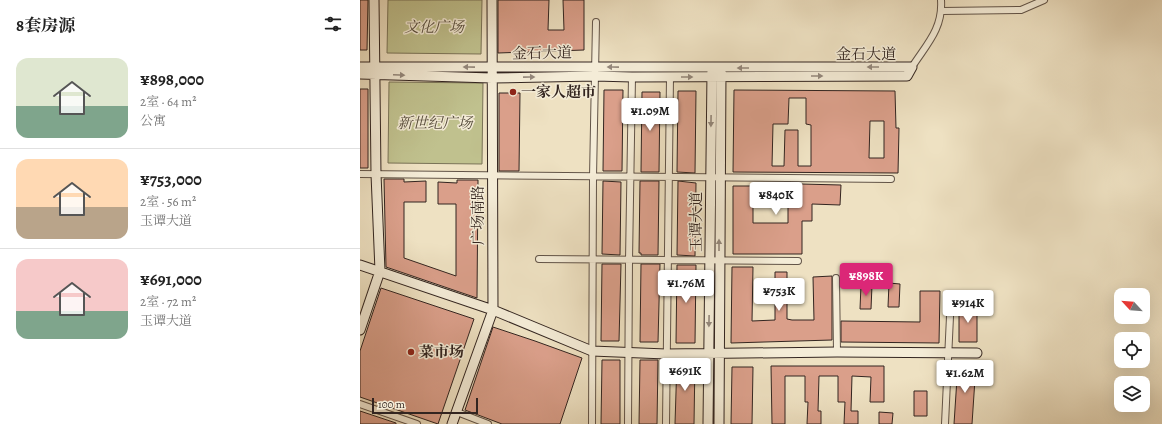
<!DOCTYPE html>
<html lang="zh">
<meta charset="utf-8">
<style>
body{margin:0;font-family:Alegreya,"Noto Serif SC",serif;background:#f6f6f6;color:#222;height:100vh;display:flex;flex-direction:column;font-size:15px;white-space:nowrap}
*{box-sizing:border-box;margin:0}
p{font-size:13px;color:#767676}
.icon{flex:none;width:22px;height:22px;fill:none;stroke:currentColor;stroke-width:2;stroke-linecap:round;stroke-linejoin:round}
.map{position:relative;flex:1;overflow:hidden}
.panel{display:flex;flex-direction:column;background:#fff;width:360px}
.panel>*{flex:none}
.needle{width:26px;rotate:296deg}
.controls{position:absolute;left:754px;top:288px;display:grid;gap:8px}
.controls a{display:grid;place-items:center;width:36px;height:36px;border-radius:8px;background:#fff;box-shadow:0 4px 16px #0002;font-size:20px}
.scale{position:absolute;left:12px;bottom:10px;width:106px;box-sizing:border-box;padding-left:4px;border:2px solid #332520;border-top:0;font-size:11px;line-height:14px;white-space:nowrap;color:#332520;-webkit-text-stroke:3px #f4ecd7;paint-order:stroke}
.price{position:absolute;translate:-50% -34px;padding:0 9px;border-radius:4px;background:#fff;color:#222;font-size:13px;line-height:26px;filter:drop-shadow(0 1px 2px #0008)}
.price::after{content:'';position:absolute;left:50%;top:24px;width:12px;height:9px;margin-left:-6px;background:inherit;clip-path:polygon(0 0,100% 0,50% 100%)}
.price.active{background:#db2777;color:#fff}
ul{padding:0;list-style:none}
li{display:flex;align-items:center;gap:12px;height:100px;padding:0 16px}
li+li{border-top:1px solid #e0e0e0}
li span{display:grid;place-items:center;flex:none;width:112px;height:80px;border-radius:12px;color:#555}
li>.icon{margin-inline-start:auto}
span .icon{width:48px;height:48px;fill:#fffc;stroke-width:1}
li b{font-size:17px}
h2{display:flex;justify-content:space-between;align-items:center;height:48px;padding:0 16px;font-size:17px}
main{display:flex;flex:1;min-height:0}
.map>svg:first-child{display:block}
.green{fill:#c0c18e;stroke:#7a7357}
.building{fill:#da9f8a;stroke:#332520;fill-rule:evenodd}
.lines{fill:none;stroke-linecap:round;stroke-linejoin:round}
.street-casing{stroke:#625448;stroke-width:8}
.secondary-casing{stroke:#332520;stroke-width:11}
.street{stroke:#f4ecd7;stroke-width:6}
.secondary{stroke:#f4ecd7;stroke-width:9}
.oneway{fill:#94887c}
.poi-dot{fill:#8f2418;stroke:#f4ecd7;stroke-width:1.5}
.labels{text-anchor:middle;stroke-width:3;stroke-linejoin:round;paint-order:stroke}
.park-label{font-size:15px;font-style:italic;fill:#564c3c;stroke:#f4ecd7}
.street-label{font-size:15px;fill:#332520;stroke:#f4ecd7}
.poi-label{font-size:15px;font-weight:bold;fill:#332520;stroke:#f4ecd7;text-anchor:start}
</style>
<main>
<section class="panel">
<h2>8套房源<svg class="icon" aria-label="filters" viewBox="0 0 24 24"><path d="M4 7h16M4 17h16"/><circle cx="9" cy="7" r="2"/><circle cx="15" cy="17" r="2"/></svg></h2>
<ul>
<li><span style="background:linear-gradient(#dfe7d0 60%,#7fa58c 0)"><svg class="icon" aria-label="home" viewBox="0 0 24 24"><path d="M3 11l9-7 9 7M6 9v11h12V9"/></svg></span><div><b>¥898,000</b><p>2室 · 64 m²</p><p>公寓</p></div></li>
<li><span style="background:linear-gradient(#ffd9b3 60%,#b9a48a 0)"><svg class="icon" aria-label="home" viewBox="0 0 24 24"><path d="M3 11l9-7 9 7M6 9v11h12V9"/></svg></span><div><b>¥753,000</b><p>2室 · 56 m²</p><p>玉谭大道</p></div></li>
<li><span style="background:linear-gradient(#f6c9c9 65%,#7fa58c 0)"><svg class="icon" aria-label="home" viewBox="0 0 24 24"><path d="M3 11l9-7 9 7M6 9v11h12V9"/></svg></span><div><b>¥691,000</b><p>2室 · 72 m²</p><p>玉谭大道</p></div></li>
</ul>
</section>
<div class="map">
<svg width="802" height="424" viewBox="0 0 802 424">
<rect width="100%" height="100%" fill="#eee1c2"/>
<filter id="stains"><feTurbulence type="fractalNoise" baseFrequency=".005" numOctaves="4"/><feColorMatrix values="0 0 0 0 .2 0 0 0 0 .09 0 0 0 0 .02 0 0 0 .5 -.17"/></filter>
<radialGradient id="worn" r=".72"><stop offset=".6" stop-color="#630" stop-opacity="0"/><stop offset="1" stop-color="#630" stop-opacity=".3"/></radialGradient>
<path class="green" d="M28 0H122L121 54 27 53Z
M29 82 123 83 122 164 28 163Z"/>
<path class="building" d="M0 0H8L7 50H0Z
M138 0H189L188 30H204L203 0H224V50L138 53Z
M0 89H8V168H0Z
M244 90H263L262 171H243Z
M374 90 535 91 536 128H539L538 173 373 172ZM429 98H446V124L451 125V166H438V130H425L424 166H412L413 124H428ZM510 121H524V158H509Z
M318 91H336L335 173 317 172Z
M282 92H300L299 172H281Z
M139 93H160L159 171H139Z
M24 179H44V182L66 181V202H44V258L96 276V204H78V182L97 183V180H118L117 298 26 267Z
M243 181 261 182 260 255 242 254Z
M280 181H299L298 255H281V253H279Z
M318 181 336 183 335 256 317 255Z
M400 183 481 185 480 205 452 204V221H442V254H373V186H399ZM393 202 428 203V223H393Z
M242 264H261L259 341H241Z
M281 264H300L298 342H280Z
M317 265H336L335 343H316Z
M372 267H393L392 321 415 320V272H427V319L432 320H454L453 277 472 276V340L371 343Z
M529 283 540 284 539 307H528Z
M501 285H512L511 309H500Z
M21 288 114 319 78 424 0 397V351Z
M560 291H580L579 343 481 342V321L560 322Z
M599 305H617V342H599Z
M133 327 175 341 222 358 200 424H142L105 410Z
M242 360H260V424H241Z
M280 360H298L297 424H279Z
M317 360H335L334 424H315Z
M598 363 616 364 612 424H594Z
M411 366H524V402H510L511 377 492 376 491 411H498V424H484L485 402H478V376H459L458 411H461V424H447L448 402H445V376H425V424H412Z
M372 367H393L392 424H371Z
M554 391H567V416H554Z
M0 411 36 423V424H0Z
M519 412 533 413 532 424H519Z"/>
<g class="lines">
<defs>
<path id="street" d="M582 11 661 10 684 0
M552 67C566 45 583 29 581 0
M0 174 531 179
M179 259 438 261
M476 278 477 352
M0 404 57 424
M97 412 128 424
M232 424 233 177 236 22
M268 424 269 260 272 77
M306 424 310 77
M585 424 591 295"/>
<path id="secondary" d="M0 67H552L547 76 272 77 235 76 132 78 0 74
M0 265 133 310 232 351 306 354 477 352 617 353
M0 330 20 271 16 174 14 0
M92 424 133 310 132 0
M348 424 352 71
M359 424 361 71"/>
</defs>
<use href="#street" class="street-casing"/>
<use href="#secondary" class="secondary-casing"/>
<use href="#street" class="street"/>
<use href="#secondary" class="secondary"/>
</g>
<defs><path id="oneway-solid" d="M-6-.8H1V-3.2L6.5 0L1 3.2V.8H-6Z"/></defs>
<g class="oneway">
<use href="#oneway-solid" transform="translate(109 67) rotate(-179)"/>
<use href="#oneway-solid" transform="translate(253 67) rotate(-179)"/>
<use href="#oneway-solid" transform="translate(513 67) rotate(180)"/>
<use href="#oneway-solid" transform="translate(383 68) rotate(180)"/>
<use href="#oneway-solid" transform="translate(39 75) rotate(2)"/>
<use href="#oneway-solid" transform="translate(457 76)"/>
<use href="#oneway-solid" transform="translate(169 77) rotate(-1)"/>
<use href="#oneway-solid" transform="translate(327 77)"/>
<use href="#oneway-solid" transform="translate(351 121) rotate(91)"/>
<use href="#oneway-solid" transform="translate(359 245) rotate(-90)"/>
<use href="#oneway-solid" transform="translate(349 321) rotate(91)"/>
</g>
<g class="poi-dot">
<circle cx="153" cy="92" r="4"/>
<circle cx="51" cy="352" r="4"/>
</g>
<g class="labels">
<g class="park-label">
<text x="74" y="32">文化广场</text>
<text x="75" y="128">新世纪广场</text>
</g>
<g class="street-label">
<text transform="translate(182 53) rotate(-1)" y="5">金石大道</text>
<text x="506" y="59">金石大道</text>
<text transform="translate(118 215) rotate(-90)" y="5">广场南路</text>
<text transform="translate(336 222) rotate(-90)" y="5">玉谭大道</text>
</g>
<g class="poi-label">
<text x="161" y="97">一家人超市</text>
<text x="59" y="357">菜市场</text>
</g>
</g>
<rect width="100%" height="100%" filter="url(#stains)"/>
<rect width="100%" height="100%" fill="url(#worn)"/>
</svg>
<div class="controls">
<a><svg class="needle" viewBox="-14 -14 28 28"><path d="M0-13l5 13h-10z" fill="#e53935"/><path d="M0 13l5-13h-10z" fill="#767676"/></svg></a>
<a><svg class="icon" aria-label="locate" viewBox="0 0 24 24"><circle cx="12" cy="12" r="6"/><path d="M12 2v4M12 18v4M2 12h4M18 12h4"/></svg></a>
<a><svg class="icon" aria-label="layers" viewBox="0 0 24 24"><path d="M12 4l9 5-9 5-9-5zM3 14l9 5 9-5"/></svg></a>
</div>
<div class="scale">100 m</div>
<b class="price" style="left:290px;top:132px">¥1.09M</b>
<b class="price" style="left:416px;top:216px">¥840K</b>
<b class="price active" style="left:506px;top:297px">¥898K</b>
<b class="price" style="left:326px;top:304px">¥1.76M</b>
<b class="price" style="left:419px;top:312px">¥753K</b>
<b class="price" style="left:608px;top:324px">¥914K</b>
<b class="price" style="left:325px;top:392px">¥691K</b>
<b class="price" style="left:605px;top:394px">¥1.62M</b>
</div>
</main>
